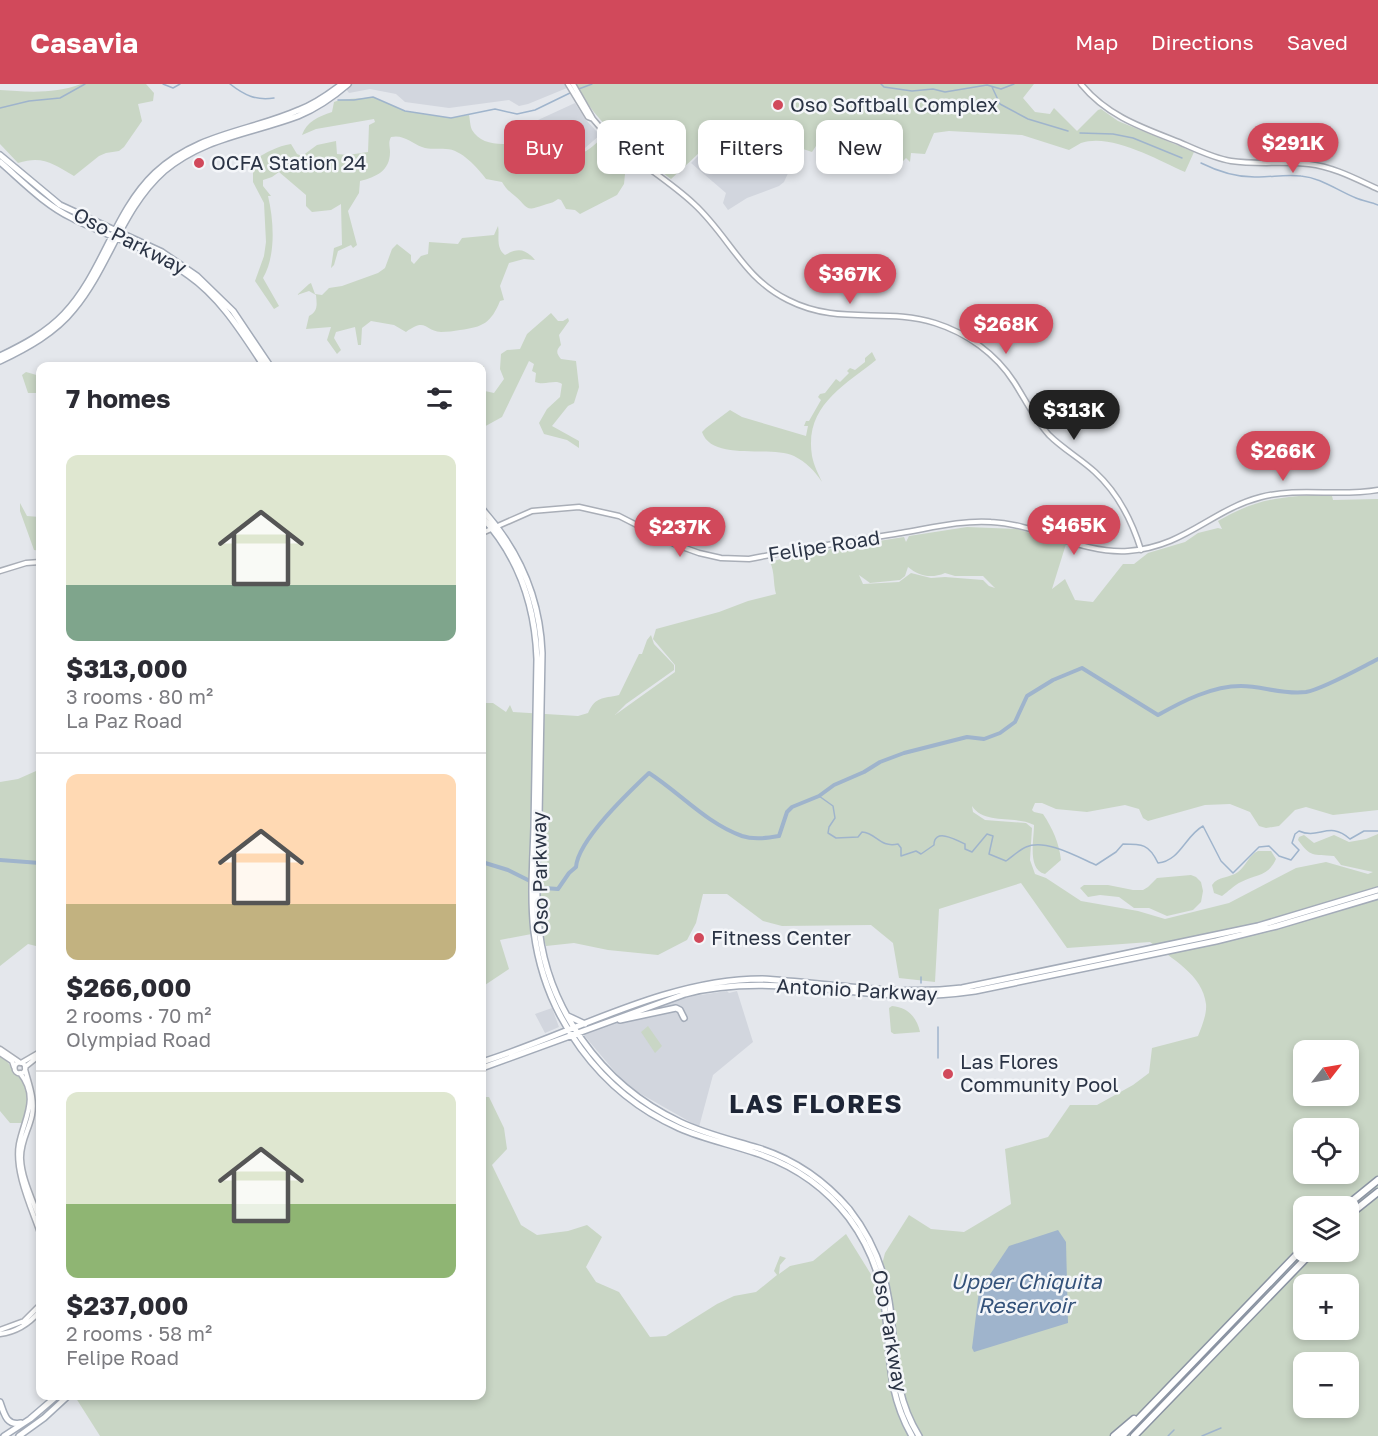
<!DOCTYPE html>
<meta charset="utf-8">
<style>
body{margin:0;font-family:"Golos Text",sans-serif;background:#f7f7f7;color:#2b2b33;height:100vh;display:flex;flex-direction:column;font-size:22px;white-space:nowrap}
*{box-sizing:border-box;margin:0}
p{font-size:20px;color:#7c7c81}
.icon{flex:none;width:33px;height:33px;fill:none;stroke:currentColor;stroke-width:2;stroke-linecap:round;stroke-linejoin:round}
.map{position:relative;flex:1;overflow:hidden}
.drawer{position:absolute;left:36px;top:278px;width:450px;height:1038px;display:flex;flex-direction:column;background:#fff;border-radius:12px;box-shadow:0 3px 9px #0003}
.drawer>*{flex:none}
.guide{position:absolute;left:504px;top:36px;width:570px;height:54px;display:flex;gap:12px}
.needle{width:39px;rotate:59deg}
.tools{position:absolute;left:1293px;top:956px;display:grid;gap:12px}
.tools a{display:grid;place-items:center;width:66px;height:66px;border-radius:12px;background:#fff;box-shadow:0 3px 9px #0003;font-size:30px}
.price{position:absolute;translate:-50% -51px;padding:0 14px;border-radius:21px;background:#d1495b;color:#fff;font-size:20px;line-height:39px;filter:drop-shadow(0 2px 3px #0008)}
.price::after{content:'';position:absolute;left:50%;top:36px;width:18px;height:14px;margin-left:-9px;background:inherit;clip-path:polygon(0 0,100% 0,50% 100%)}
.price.on{background:#222;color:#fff}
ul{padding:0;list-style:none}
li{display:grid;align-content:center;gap:12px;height:318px;padding:0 30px}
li+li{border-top:2px solid #e1e1e2}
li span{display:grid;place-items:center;height:186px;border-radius:12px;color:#555}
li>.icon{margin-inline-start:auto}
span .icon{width:108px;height:108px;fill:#fffc;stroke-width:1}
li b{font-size:26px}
h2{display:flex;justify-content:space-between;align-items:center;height:72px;padding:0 30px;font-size:26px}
.chip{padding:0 21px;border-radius:12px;background:#fff;box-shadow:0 3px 9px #0003;font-size:21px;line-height:54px}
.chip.on{background:#d1495b;color:#fff}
header{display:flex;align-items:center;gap:36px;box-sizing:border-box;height:84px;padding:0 30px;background:#d1495b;color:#fff}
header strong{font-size:28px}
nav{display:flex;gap:33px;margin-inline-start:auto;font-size:21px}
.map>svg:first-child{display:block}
.built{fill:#d2d6de}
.green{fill:#c9d6c5;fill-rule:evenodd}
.water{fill:#9fb4cc}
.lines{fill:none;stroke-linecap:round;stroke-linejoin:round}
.stream{stroke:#9fb4cc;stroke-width:1.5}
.river{stroke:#9fb4cc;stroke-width:4}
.secondary-casing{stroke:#a9aeb7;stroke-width:7}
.primary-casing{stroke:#a3abb8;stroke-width:8}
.highway-casing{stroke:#8b94a3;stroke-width:9}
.secondary{stroke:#fff;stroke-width:4}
.primary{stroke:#fff;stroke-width:5}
.highway{stroke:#fff;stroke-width:6}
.poi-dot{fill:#d1495b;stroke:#f4f6f9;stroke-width:2}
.labels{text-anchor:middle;stroke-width:5;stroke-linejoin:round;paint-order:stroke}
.poi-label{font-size:20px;fill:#2b3445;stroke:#f4f6f9;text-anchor:start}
.street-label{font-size:20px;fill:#2b3445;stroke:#f4f6f9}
.water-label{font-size:21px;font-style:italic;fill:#34527a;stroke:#f4f6f9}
.district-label{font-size:26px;font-weight:bold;letter-spacing:1.5px;fill:#1d2536;stroke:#f4f6f9}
</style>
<header>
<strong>Casavia</strong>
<nav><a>Map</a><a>Directions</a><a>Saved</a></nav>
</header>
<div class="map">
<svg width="1378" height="1352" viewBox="0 0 1378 1352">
<rect width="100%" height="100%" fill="#e4e7ec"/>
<path class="built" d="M352 0H565L567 4 528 20 519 22 509 16 449 24 405 18 396 10 370 5 349 9 346 5Z
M575 19 586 36 600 51 585 64 568 67 543 59 538 53V36Z
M747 37H753L766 52 773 44 787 48V53L794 59 790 85 784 98 779 102 747 114 728 126 723 119 726 109 691 79 709 61 708 58 719 48H724L738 38 741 39Z
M727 907 729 909 737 907 753 958 713 991 699 1043 627 1002 583 950 674 915Z
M552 924 559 943 545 949 535 930Z"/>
<path class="green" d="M81 0H146L154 9 153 17 138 20 142 37 124 63 119 67 106 69 99 72 74 92C53 80 43 71 18 79L0 60V6C27 8 55 10 81 0Z
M576 0H1034L1023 14 1035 28 1050 30 1054 24 1077 47 1098 26 1101 25 1118 37 1194 68 1185 88C1157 76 1112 49 1081 59 1077 61 1073 64 1069 66L1022 51 949 47 934 49 925 70 911 69 910 78 906 74 897 83 899 73 876 71 829 57 818 59 812 68 800 64 803 54 801 50 798 49 794 51V58L787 52V47L773 43 766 51 754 36 738 37 724 47 719 48 708 57V60C696 72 683 84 671 95 634 67 597 42 576 0Z
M373 13 405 27 451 34 469 31C470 35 470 42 472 46 484 67 520 60 538 53 547 66 569 75 584 68 591 65 597 58 603 53L632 76 625 90 624 100 617 111 580 130 575 126 566 125 561 116 558 115C553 119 550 119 544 121 524 128 529 124 515 112 510 108 506 105 502 98L486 95C478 84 461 65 446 65 438 64 430 66 422 63 412 59 403 50 391 53 388 59 390 62 390 68 390 87 376 93 360 97L359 109 348 127 357 161 353 164 351 161 338 167 334 181 331 184 334 164 342 161 341 120 331 126 312 128 306 122V111L279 88 272 93 263 96V102L271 112H268C274 137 276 172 263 194L279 222 274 225 255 197 264 172 266 158 264 119 253 98V76C266 69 277 62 291 60L297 70 302 72 317 61 336 57 337 70 348 71 368 68 369 41 375 38 374 35 316 45 302 51C307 37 318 33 332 28L334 18C342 14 362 15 373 13Z
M498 142C500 151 495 163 505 171 517 164 525 164 535 176L524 175 509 179 500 202 504 216 500 217C491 239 483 243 460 246 454 247 447 248 441 248 424 247 427 233 406 248L394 241 371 237 362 244 361 261H358L355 243 336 248 334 254 341 266 337 270 327 256 331 243 306 245 309 232C318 227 317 221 316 211L309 207 297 211 309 200 311 199 315 210 322 211 329 204 342 202 378 189 385 184 392 165 397 160 411 171V177L414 180 421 172 428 170 429 158 458 160 462 154 494 151Z
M551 229 558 237H563L568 234 569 237 559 251 561 261C556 266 556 269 561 275L576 277 579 303 574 319 568 322 552 342 579 357V364L567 356 544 350 539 339 547 325 560 313 562 300C555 295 545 302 535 298L536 289 532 287 534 280 529 277 502 333 482 344V282H475H484L482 288 486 292 483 299 485 307 494 309 504 295 500 285 501 270 507 266 520 265 527 250Z
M872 268 876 276C844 302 804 322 812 372 814 382 818 389 822 398 815 387 806 378 794 372 771 361 712 378 702 348L706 344 730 326 742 333 806 352 808 342H804L806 337H809L821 316 818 313 820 310 825 309 836 295 840 298 849 289 847 287 850 284 855 286 865 278V274Z
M26 288 40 292 39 297 40 309H28L22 291Z
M1314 411 1332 412 1333 416 1378 415V726L1333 731 1306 723 1295 726 1279 742 1266 744 1259 742 1250 728 1230 720 1205 721 1148 737 1143 734 1139 725 1125 721 1087 728 1056 725 1042 719H1035L1032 726 1034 728 1043 730C1053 745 1059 759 1061 776L1045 790C1027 786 1034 756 1034 741 1015 731 984 741 972 722L973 728 985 736 1026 739 1032 744 1030 776 1035 790 1046 794 1081 817 1138 827 1165 835 1229 819 1296 784 1326 778 1368 790 1373 788 1341 781 1334 772C1313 770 1311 774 1298 756L1299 753 1304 751 1314 759 1334 751 1349 758 1366 755 1378 750V1352H100L74 1311H482V1013H489L504 1044 507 1065 492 1081 521 1141 537 1151 568 1147 587 1141 602 1153 586 1183 596 1198 619 1208 650 1253 666 1252 717 1220 734 1212 756 1208 777 1191 774 1187 780 1172 786 1174 780 1181 779 1190 790 1182 813 1177 846 1150 877 1200 885 1169 909 1131 931 1145 964 1148 1011 1120 1005 1065 1048 1053 1070 1021H1097L1133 1001 1149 989 1152 964 1198 952C1202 942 1207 930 1206 920 1203 891 1171 874 1150 858L1067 864 1021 799 939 825 935 898 899 894 893 859 871 841 782 842 763 837 727 810H703L696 839 687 856 658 871 608 866 574 859 546 862 542 848 500 856 509 885 482 903V619H493L506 628 510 621 513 628 578 632 588 629C596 612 602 615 619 611L639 570H642L647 556 651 551 654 560 674 581V586L626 620 615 631 675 588V581L653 555 656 545 719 528 748 517 776 510C773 499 775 489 770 478L788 473 848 462 851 467 854 461 904 453 906 458 909 452 967 443 1017 445 1066 460 1052 505 1065 495 1075 516 1093 518 1123 480H1134L1148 469 1185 458 1198 449 1218 444 1222 445 1218 437C1252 417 1276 413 1314 411ZM908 483C919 492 931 495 945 489L955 492H983L995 504 989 502 983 496 945 493 931 494 911 489 899 498 863 500 859 491 870 499 900 496 905 492ZM1304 966H1348V1011H1304ZM1304 1044H1348V1089H1304ZM1304 1122H1348V1167H1304ZM1304 1200H1348V1245H1304ZM1304 1278H1348V1323H1304Z
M20 419 27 432 40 433V467L34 466 20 427Z
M36 687H40V863L28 860 0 882V698L18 695Z
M1258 767H1271L1276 775C1268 793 1255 790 1241 798 1234 801 1228 808 1222 812L1214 809 1212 801C1218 792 1230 794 1238 788 1246 782 1249 771 1258 767Z
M1191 791 1196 793 1201 798 1203 807 1201 818 1193 826 1167 832 1149 824H1134L1119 813 1100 811 1088 813 1080 804 1084 801H1108L1133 806H1143L1148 803 1157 794Z
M892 922C907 923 917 933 920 948L894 950 891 948 889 924Z
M648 942 662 962 655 969 641 948Z
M0 972C7 976 9 979 12 986 15 992 15 987 19 992 30 1003 29 1027 23 1039H10L0 1027Z"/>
<path class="water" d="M1058 1146 1066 1158 1068 1239 974 1268 972 1264 979 1207 1009 1162Z"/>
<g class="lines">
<path class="stream" d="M163 0 173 4 180 0
M230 0C244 11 256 17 274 14
M881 0 884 3 912 7 933 5 945 8 987 1 1001 5 1014 0
M992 3 1000 20 1028 35 1068 47
M576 6 592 0
M338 16H354L373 13 405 27 451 34 495 25 517 30 535 26 572 8
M0 24 29 17 60 14 85 0
M1080 49 1113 50 1133 54 1182 74
M1201 79C1219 88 1239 94 1259 93 1273 93 1286 90 1301 92 1322 94 1336 106 1356 114 1363 117 1371 118 1378 121
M819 712 833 722 835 734 829 743 828 749 836 754 858 753 862 748C877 749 879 764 898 760L901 764V772L916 767 921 770 934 761C934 744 955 755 965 760V765L972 768 987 750 993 752 989 770 1006 777C1012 773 1019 766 1026 763 1045 754 1078 773 1096 781L1116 768 1123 760C1142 760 1149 760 1158 779 1180 777 1185 752 1203 742L1221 777 1233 789 1259 763 1269 762 1279 772 1291 776 1299 766 1292 759 1295 750 1299 747C1319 756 1329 736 1350 755L1364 747H1378
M921 893V899
M938 974V943
M1168 1352 1174 1346
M1202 1352 1221 1344"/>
<path class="river" d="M0 776 40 779
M482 778 508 786 544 804 558 805 569 789 576 783C578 756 629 708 649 689 680 709 706 739 742 752 754 756 767 754 779 752L787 728 792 723 819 712 834 701 864 688 880 678 904 669 967 653 984 655 1000 649 1015 638 1027 612 1053 596 1082 584 1158 631C1183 617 1212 602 1241 602 1263 602 1282 611 1306 608 1323 605 1362 583 1378 575"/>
<defs>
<path id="secondary" d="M568 0 588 33 593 35C621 70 662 90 694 120 729 152 743 194 788 216 839 242 885 223 935 239 967 249 996 270 1014 298 1025 315 1035 336 1049 351 1063 365 1081 375 1095 388 1118 409 1132 437 1141 466
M573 0 593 35
M1081 0C1107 32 1143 44 1179 58 1195 65 1213 74 1231 77 1257 81 1283 77 1309 80 1334 83 1356 95 1378 105
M482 449 532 427 579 423 619 432 674 460 699 469 721 474 749 475C800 465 851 457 901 449 931 444 961 436 991 438 1039 440 1079 470 1128 467 1185 463 1211 426 1261 413 1299 403 1339 413 1378 406
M0 487 26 479 40 478
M0 965 19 978
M0 969 12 977 14 983
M14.5 984a5.5 5.5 0 1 1 11 0a5.5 5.5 0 1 1-11 0Z
M21 979 40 968
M25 983 40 971
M25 985C29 1001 35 1014 32 1031 29 1046 20 1059 21 1075 22 1096 34 1118 40 1137
M20 989C40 1014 24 1034 19 1060 14 1087 31 1123 40 1149
M0 1246 24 1237 40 1221
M0 1250C17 1248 29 1240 40 1227"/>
<path id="primary" d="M0 71 60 121 162 168 197 192 233 227 270 282
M0 78C23 98 45 121 72 134 111 154 153 165 188 191 221 214 242 249 264 282
M0 272C23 261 46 249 64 230 103 189 114 128 155 89 198 49 249 48 299 26 315 20 329 10 342 0
M0 277C27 264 55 249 74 225 109 183 122 124 164 87 205 53 250 50 298 32 317 24 333 13 348 0
M482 425C518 465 540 514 542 569 541 623 540 678 539 733 538 766 535 801 538 834 544 922 601 1001 680 1038 705 1050 732 1056 758 1064 793 1075 825 1097 849 1125 870 1152 884 1184 889 1217 897 1266 891 1307 919 1352
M482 433C518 472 535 522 537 575 536 631 535 687 534 743 533 777 530 813 534 848 545 933 600 1009 679 1044 704 1055 730 1060 756 1069 793 1081 825 1103 849 1134 866 1157 878 1184 883 1213 892 1264 884 1303 912 1352
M568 932 585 940
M620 936 676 924 680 926 684 934
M482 978C572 950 665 895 762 895 828 899 895 912 962 904L1258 842 1378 806
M482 984 685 910C753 892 823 907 892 911 920 913 947 911 975 907L1216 857 1277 842 1378 812
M0 1318C4 1329 6 1342 21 1339
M4 1352 30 1335 58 1311
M19 1352 44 1334 69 1311"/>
<path id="highway" d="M1346 1122 1378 1096
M1348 1132 1378 1108
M1114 1352 1134 1335
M1122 1352 1304 1163
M1134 1352 1313 1167"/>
</defs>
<use href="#secondary" class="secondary-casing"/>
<use href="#primary" class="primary-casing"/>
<use href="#highway" class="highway-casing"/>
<use href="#secondary" class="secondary"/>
<use href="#primary" class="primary"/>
<use href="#highway" class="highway"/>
</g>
<g class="poi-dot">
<circle cx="778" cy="21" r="6"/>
<circle cx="199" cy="79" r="6"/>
<circle cx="699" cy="854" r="6"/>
<circle cx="948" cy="990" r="6"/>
</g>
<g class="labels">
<g class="poi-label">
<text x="790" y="28">Oso Softball Complex</text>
<text x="211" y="86">OCFA Station 24</text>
<text x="711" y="861">Fitness Center</text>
<text x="960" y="985">Las Flores<tspan x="960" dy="23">Community Pool</tspan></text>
</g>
<g class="street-label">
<text transform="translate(130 157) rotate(27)" y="7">Oso Parkway</text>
<text transform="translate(824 462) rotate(-9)" y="7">Felipe Road</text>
<text transform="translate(540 789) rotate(-91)" y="7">Oso Parkway</text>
<text transform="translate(857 906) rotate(3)" y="7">Antonio Parkway</text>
<text transform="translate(890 1247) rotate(80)" y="7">Oso Parkway</text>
</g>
<g class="water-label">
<text x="1026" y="1205">Upper Chiquita<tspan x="1026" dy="24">Reservoir</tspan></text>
</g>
<g class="district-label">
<text x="816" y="1029">LAS FLORES</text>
</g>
</g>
</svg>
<div class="tools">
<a><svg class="needle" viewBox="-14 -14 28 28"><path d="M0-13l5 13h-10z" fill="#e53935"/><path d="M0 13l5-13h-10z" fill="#7c7c81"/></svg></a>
<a><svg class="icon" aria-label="locate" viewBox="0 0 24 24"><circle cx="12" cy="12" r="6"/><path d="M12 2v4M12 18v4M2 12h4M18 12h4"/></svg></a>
<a><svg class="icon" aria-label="layers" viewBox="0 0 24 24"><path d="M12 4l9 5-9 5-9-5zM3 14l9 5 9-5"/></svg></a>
<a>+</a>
<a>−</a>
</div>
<b class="price" style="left:1293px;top:90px">$291K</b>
<b class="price" style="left:850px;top:221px">$367K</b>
<b class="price" style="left:1006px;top:271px">$268K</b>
<b class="price on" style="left:1074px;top:357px">$313K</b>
<b class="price" style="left:1283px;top:398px">$266K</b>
<b class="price" style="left:1074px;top:472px">$465K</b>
<b class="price" style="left:680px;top:474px">$237K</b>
<div class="guide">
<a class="chip on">Buy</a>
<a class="chip">Rent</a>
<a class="chip">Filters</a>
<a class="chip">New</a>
</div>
<section class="drawer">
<h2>7 homes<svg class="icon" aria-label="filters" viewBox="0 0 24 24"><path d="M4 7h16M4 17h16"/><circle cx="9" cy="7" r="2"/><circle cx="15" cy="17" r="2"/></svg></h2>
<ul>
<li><span style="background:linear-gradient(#dfe7d0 70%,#7fa58c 0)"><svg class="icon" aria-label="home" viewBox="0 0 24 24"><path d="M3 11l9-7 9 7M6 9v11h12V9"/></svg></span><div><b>$313,000</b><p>3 rooms · 80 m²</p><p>La Paz Road</p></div></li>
<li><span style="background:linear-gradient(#ffd9b3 70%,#c2b280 0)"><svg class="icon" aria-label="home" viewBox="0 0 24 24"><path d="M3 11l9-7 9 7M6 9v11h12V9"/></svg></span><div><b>$266,000</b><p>2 rooms · 70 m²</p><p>Olympiad Road</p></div></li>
<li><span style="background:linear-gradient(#dfe7d0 60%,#8fb573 0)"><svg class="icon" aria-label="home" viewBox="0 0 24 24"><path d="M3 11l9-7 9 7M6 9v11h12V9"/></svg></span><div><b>$237,000</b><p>2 rooms · 58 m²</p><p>Felipe Road</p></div></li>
</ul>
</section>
</div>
